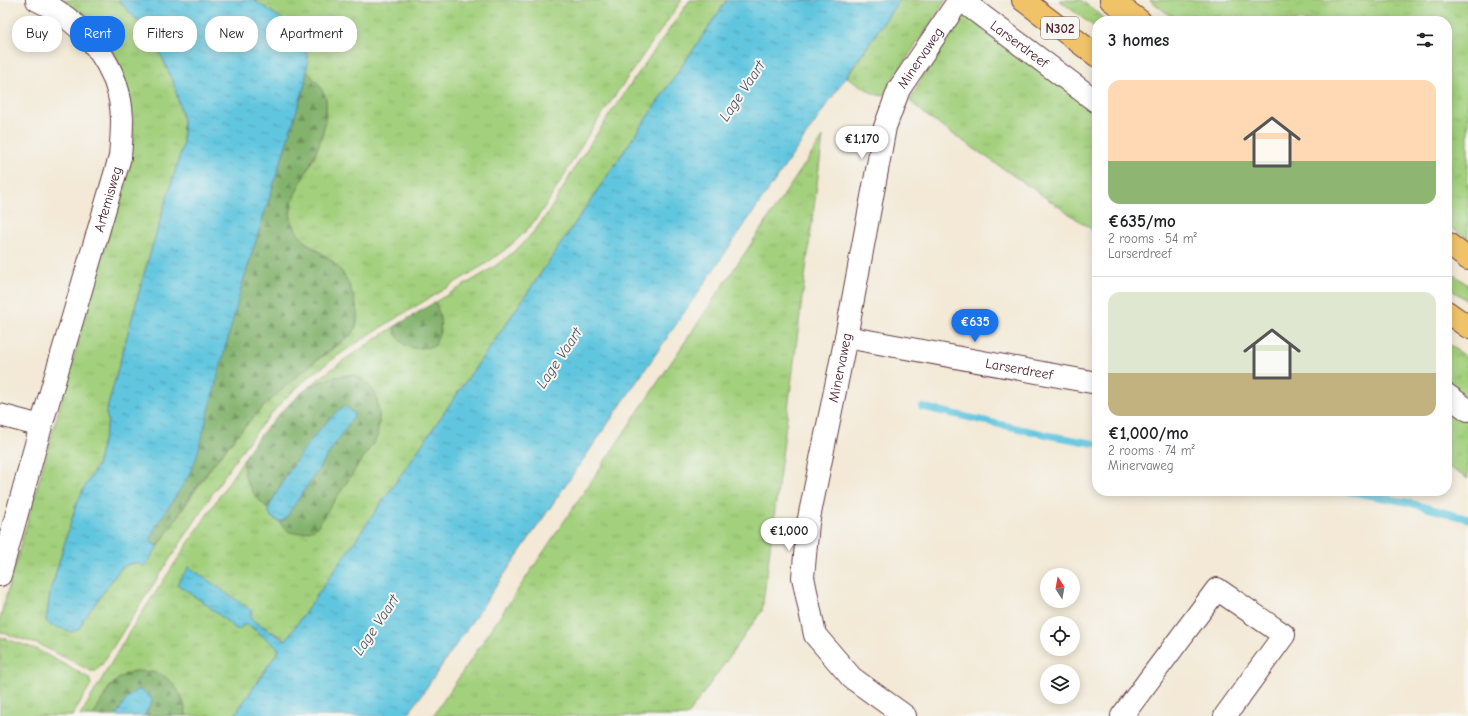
<!DOCTYPE html>
<meta charset="utf-8">
<style>
body{margin:0;font-family:"Comic Neue",sans-serif;background:#f6f6f6;color:#202124;height:100vh;display:flex;flex-direction:column;font-size:15px;white-space:nowrap}
*{box-sizing:border-box;margin:0}
p{font-size:13px;color:#757577}
.icon{flex:none;width:22px;height:22px;fill:none;stroke:currentColor;stroke-width:2;stroke-linecap:round;stroke-linejoin:round}
.map{position:relative;flex:1;overflow:hidden}
.drawer{position:absolute;left:1092px;top:16px;width:360px;height:480px;display:flex;flex-direction:column;background:#fff;border-radius:16px;box-shadow:0 2px 10px #0003}
.drawer>*{flex:none}
.banner{position:absolute;left:12px;top:16px;width:380px;height:36px;display:flex;gap:8px}
.needle{width:26px;rotate:349deg}
.controls{position:absolute;left:1040px;top:568px;display:grid;gap:8px}
.controls a{display:grid;place-items:center;width:40px;height:40px;border-radius:50%;background:#fff;box-shadow:0 2px 10px #0003;font-size:20px}
.price{position:absolute;translate:-50% -34px;padding:0 9px;border-radius:14px;background:#fff;color:#222;font-size:13px;line-height:26px;filter:drop-shadow(0 1px 2px #0008)}
.price::after{content:'';position:absolute;left:50%;top:24px;width:12px;height:9px;margin-left:-6px;background:inherit;clip-path:polygon(0 0,100% 0,50% 100%)}
.price.on{background:#1a73e8;color:#fff}
ul{padding:0;list-style:none}
li{display:grid;align-content:center;gap:8px;height:212px;padding:0 16px}
li+li{border-top:1px solid #e0e0e0}
li span{display:grid;place-items:center;height:124px;border-radius:12px;color:#555}
li>.icon{margin-inline-start:auto}
span .icon{width:72px;height:72px;fill:#fffc;stroke-width:1}
li b{font-size:17px}
h2{display:flex;justify-content:space-between;align-items:center;height:48px;padding:0 16px;font-size:17px}
.chip{padding:0 14px;border-radius:16px;background:#fff;box-shadow:0 2px 10px #0003;font-size:14px;line-height:36px}
.chip.on{background:#1a73e8;color:#fff}
.map>svg:first-child{display:block}
.grass{fill:url(#grass-tufts);stroke:#767854}
.forest{fill:url(#forest-firs);stroke:#66684c}
.water{fill:url(#water-ripples);stroke:#567285}
.lines{fill:none;stroke-linecap:round;stroke-linejoin:round}
.stream{stroke:#61c6df;stroke-width:7}
.minor-casing{stroke:#633d45;stroke-width:24}
.major-casing{stroke:#633d45;stroke-width:24}
.minor{stroke:#fff;stroke-width:22}
.major{stroke:#f1c369;stroke-width:22}
.labels{text-anchor:middle;stroke-width:4;stroke-linejoin:round;paint-order:stroke}
.shield{fill:#f6f6f2;stroke:#7e6067;stroke-width:1}
.shield-label{font-size:13px;font-weight:bold;fill:#4a1f2b}
.street-label{font-size:14px;fill:#4a1f2b;stroke:#f6f6f2}
.water-label{font-size:15px;font-style:italic;fill:#515161;stroke:#f6f6f2}
</style>
<div class="map">
<svg width="1468" height="716" viewBox="0 0 1468 716">
<defs>
<pattern id="grass-tufts" width="24" height="20" patternUnits="userSpaceOnUse"><rect width="24" height="20" fill="#a3d07d"/><path d="M3 7l-1-3M5 7V3M7 7l1-3M15 17l-1-3M17 17v-4M19 17l1-3" fill="none" stroke="#8eb26c"/></pattern>
<pattern id="forest-firs" width="22" height="20" patternUnits="userSpaceOnUse"><rect width="22" height="20" fill="#82b26c"/><path d="M5 1l3.5 6h-7zM16 11l3.5 6h-7z" fill="#6c9059"/></pattern>
<pattern id="water-ripples" width="26" height="14" patternUnits="userSpaceOnUse"><rect width="26" height="14" fill="#61c6df"/><path d="M2 4q2-2 4 0t4 0M15 11q2-2 4 0t4 0" fill="none" stroke="#52a0b5"/></pattern>
</defs>
<rect width="100%" height="100%" fill="#f6f6f2"/>
<filter id="ink" filterUnits="userSpaceOnUse"><feTurbulence type="fractalNoise" baseFrequency=".025" numOctaves="2"/><feDisplacementMap in="SourceGraphic" scale="8" xChannelSelector="R" yChannelSelector="G"/><feConvolveMatrix kernelMatrix="1 2 1 2 8 2 1 2 1" color-interpolation-filters="sRGB"/></filter>
<filter id="wash" filterUnits="userSpaceOnUse"><feTurbulence type="fractalNoise" baseFrequency=".012" numOctaves="4" result="noise"/><feDisplacementMap in="SourceGraphic" scale="16" xChannelSelector="R" yChannelSelector="G"/><feGaussianBlur stdDeviation="0.9" result="paint"/><feColorMatrix in="noise" values="0 0 0 0 0 0 0 0 0 0 0 0 0 0 0 0 0 1.4 0 .05"/><feComposite in="paint" operator="in"/></filter>
<g filter="url(#wash)">
<rect width="100%" height="100%" fill="#f3e9d6"/>
<path class="grass" d="M60 0H118L141 24 160 53 174 84 183 120V145L144 274 106 413 108 421 97 466 83 490 75 508 50 593 46 621 79 629 84 619 121 568C129 563 136 561 144 566L212 466 240 432 264 405 292 380 312 364 352 334 347 280 335 264 320 252 307 243 297 234 290 216 293 197 315 155 323 133 326 112V98L318 84 306 70 308 58 285 21 254 0H682C652 43 621 86 592 129 571 160 555 196 532 224 518 241 501 253 484 265 454 283 425 301 396 318 359 341 322 364 290 394 251 432 222 479 193 524 162 571 131 618 101 666L96 671H91L40 645 0 632V618L130 159 133 139V119L117 60 108 44 96 29 83 16Z
M690 0H727L526 295 286 640 251 619 250 616 252 613 177 584 207 605 243 625 247 624 277 647 279 650 234 716H186L182 698 110 686 93 716H80L130 631 246 456 244 470 257 498 268 509 271 517 280 522 286 530 352 375C335 376 323 380 308 387L344 360 394 327 396 335 440 319 435 302C467 283 502 266 528 238 553 212 566 179 586 150 619 99 655 50 690 0Z
M899 0H946L893 79 883 96 874 94 847 77Z
M1059 0H1081L1107 21H1097V29Z
M1150 0H1468V239L1447 225V21H1177Z
M964 12 1003 47 1006 44 1097 112V233L928 117 910 101 927 68Z
M823 137 762 611 687 716H433Z
M1447 270 1468 285V301L1447 287Z
M1447 343 1468 359V399L1447 383Z
M1447 405 1468 421V479L1447 466Z
M0 637 36 649 89 678 91 684 72 716H0Z"/>
<path class="forest" d="M306 70C313 78 322 87 325 97 327 100 326 105 326 109 326 137 311 162 299 186 295 195 288 208 291 218 298 244 316 247 334 263 346 274 352 290 356 306 358 316 359 326 352 334 299 371 251 414 212 466 192 491 176 520 158 547L153 544 151 538 242 285 305 84Z
M435 302C442 318 443 330 434 346 413 351 401 350 394 327Z
M352 375C358 377 364 379 368 384 381 397 381 423 376 439L316 528C308 532 294 536 286 530 283 528 281 524 280 522L285 519 287 472 268 509C257 498 246 487 244 471 243 467 244 460 246 456 252 441 294 397 308 388 321 379 336 376 352 375Z
M134 671C142 671 149 671 157 673 173 678 186 699 186 716H144L152 702 139 689C130 692 120 708 116 716H93C104 697 111 677 134 671Z"/>
<path class="water" d="M118 0H254L285 21 304 39 308 58 305 84 242 285 196 459 187 479 156 526 151 538 153 544 158 547 144 567C136 560 128 564 121 568L84 619 79 629 72 632 50 625 46 621 50 593 75 508 83 490 97 466 108 421 106 413 144 274 183 145V120L174 84 160 53 141 24Z
M727 0H899L407 716H234L279 650 277 647 247 624 243 625 240 629H236L207 605 177 584 189 567 252 611 250 616 251 619 282 639 286 640 526 295Z
M345 406 354 413V416L285 519 280 522 271 517 268 509C284 478 299 453 322 427 330 419 335 411 345 406Z
M139 689 151 697 152 702 144 716H116C120 708 130 692 139 689Z"/>
<g class="lines">
<path class="stream" d="M922 407 1052 436 1097 444
M1346 491 1406 502 1468 519"/>
</g>
</g>
<g filter="url(#ink)">
<g class="lines">
<defs>
<g id="minor">
<path id="s1" d="M961 0 1097 102"/>
<path id="s2" d="M846 337 1097 383"/>
<path d="M1447 395 1468 410"/>
<path d="M0 415 41 426"/>
<path id="s3" d="M0 575 41 426 120 157C121 145 122 133 122 120 121 66 84 22 37 0"/>
<path id="s4" d="M905 716 852 678 815 635 803 577 808 523 846 337 885 127 899 89 959 0"/>
<path d="M1122 716 1217 589 1284 635 1225 716"/>
</g>
<path id="major" d="M1023 0 1097 56
M1111 0 1140 21
M1447 243 1468 259
M1447 312 1468 327"/>
</defs>
<use href="#minor" class="minor-casing"/>
<use href="#major" class="major-casing"/>
<use href="#minor" class="minor"/>
<use href="#major" class="major"/>
</g>
</g>
<g class="labels">
<rect class="shield" x="1041" y="17" width="38" height="22" rx="3"/>
<g class="shield-label">
<text x="1060" y="33">N302</text>
</g>
<g class="street-label">
<text dy="5" stroke="none"><textPath href="#s1" startOffset="73">Larserdreef</textPath></text>
<text dy="5" stroke="none"><textPath href="#s4" startOffset="717">Minervaweg</textPath></text>
<text dy="5" stroke="none"><textPath href="#s3" startOffset="391">Artemisweg</textPath></text>
<text dy="5" stroke="none"><textPath href="#s4" startOffset="394">Minervaweg</textPath></text>
<text dy="5" stroke="none"><textPath href="#s2" startOffset="176">Larserdreef</textPath></text>
</g>
<g class="water-label">
<text transform="translate(742 91) rotate(-56)" y="5">Lage Vaart</text>
<text transform="translate(559 358) rotate(-56)" y="5">Lage Vaart</text>
<text transform="translate(376 625) rotate(-56)" y="5">Lage Vaart</text>
</g>
</g>
</svg>
<div class="controls">
<a><svg class="needle" viewBox="-14 -14 28 28"><path d="M0-13l5 13h-10z" fill="#e53935"/><path d="M0 13l5-13h-10z" fill="#757577"/></svg></a>
<a><svg class="icon" aria-label="locate" viewBox="0 0 24 24"><circle cx="12" cy="12" r="6"/><path d="M12 2v4M12 18v4M2 12h4M18 12h4"/></svg></a>
<a><svg class="icon" aria-label="layers" viewBox="0 0 24 24"><path d="M12 4l9 5-9 5-9-5zM3 14l9 5 9-5"/></svg></a>
</div>
<b class="price" style="left:862px;top:160px">€1,170</b>
<b class="price on" style="left:975px;top:343px">€635</b>
<b class="price" style="left:789px;top:552px">€1,000</b>
<div class="banner">
<a class="chip">Buy</a>
<a class="chip on">Rent</a>
<a class="chip">Filters</a>
<a class="chip">New</a>
<a class="chip">Apartment</a>
</div>
<section class="drawer">
<h2>3 homes<svg class="icon" aria-label="filters" viewBox="0 0 24 24"><path d="M4 7h16M4 17h16"/><circle cx="9" cy="7" r="2"/><circle cx="15" cy="17" r="2"/></svg></h2>
<ul>
<li><span style="background:linear-gradient(#ffd9b3 65%,#8fb573 0)"><svg class="icon" aria-label="home" viewBox="0 0 24 24"><path d="M3 11l9-7 9 7M6 9v11h12V9"/></svg></span><div><b>€635/mo</b><p>2 rooms · 54 m²</p><p>Larserdreef</p></div></li>
<li><span style="background:linear-gradient(#dfe7d0 65%,#c2b280 0)"><svg class="icon" aria-label="home" viewBox="0 0 24 24"><path d="M3 11l9-7 9 7M6 9v11h12V9"/></svg></span><div><b>€1,000/mo</b><p>2 rooms · 74 m²</p><p>Minervaweg</p></div></li>
</ul>
</section>
</div>
